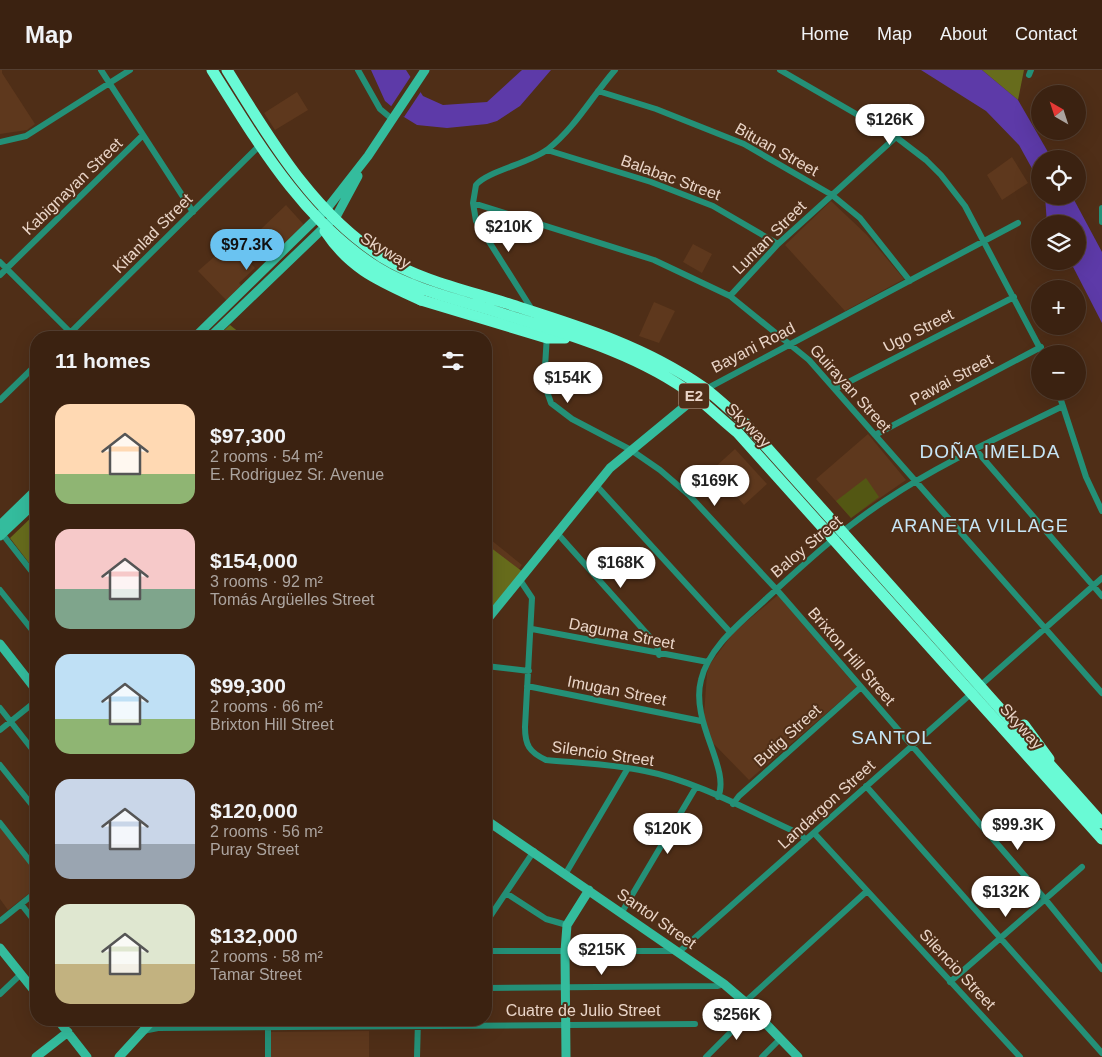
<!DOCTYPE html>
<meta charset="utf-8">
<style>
body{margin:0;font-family:Arial,sans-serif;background:#462f1f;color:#f1f3f6;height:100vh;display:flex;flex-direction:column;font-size:19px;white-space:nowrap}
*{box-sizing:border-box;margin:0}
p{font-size:16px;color:#aca49f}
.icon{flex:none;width:28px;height:28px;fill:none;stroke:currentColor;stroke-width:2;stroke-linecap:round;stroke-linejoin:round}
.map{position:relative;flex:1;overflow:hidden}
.sheet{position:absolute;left:30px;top:261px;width:462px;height:695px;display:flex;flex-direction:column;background:#3b2211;border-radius:20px;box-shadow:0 5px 20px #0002,0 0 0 1px #543f31}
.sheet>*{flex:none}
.needle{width:32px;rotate:321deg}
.buttons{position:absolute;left:1031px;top:15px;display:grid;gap:10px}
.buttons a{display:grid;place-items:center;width:55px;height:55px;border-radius:50%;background:#3b2211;box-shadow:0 5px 20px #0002,0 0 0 1px #543f31;font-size:25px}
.price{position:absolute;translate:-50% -42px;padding:0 11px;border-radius:18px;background:#fff;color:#222;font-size:16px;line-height:32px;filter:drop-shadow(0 1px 2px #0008)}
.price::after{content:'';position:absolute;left:50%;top:30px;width:15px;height:11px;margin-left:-8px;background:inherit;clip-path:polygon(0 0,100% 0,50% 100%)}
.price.current{background:#6ac3f1;color:#111}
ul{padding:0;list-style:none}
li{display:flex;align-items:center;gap:15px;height:125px;padding:0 25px}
li span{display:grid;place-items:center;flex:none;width:140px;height:100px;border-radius:15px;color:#555}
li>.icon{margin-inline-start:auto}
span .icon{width:60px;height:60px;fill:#fffc;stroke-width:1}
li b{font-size:21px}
h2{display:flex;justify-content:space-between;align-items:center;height:60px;padding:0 25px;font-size:21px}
header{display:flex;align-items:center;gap:30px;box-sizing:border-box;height:70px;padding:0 25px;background:#3b2211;border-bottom:1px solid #543f31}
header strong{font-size:24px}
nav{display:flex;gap:28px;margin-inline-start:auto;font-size:18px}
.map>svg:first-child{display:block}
.built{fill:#5e381d}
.green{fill:#535713}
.forest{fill:#676c1c}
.water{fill:#5d3aa8}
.pier{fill:#4f2e17}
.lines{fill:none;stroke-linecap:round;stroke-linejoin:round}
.street{stroke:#249077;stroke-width:6}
.secondary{stroke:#34bc9d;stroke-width:9}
.highway{stroke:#69fad5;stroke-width:11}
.highway-bridge{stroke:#69fad5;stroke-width:11}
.labels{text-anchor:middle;stroke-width:4;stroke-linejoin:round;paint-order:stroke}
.shield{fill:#4f2e17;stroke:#bca393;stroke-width:1}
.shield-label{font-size:15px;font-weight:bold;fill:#ead5c8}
.street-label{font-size:16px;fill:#ead5c8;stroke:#4f2e17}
.neighbourhood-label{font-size:18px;letter-spacing:1px;fill:#c7e6f7;stroke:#4f2e17}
.quarter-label{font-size:19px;letter-spacing:1px;fill:#c7e6f7;stroke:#4f2e17}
</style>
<header>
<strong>Map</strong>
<nav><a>Home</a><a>Map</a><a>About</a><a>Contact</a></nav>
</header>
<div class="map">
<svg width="1102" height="987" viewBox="0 0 1102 987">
<rect width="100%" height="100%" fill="#4f2e17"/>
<path class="built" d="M0 0H2V3L35 54 27 60 0 64Z
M297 22 308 40 275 60 264 43Z
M1012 87 1028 113 1002 130 987 105Z
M831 131 867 165 904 209 845 241 785 175Z
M286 135 305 156 280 179 260 160Z
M231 172 255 198 239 213 242 216 227 231 198 201Z
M693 174 712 184 702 203 683 192Z
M654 232 675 241 659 273 639 266Z
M868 364 906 410 851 448 816 409Z
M735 379 767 414 744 435 713 399Z
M486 466 522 495 486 541Z
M778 525 857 617 749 710 710 670 704 645 707 603 710 594 734 562Z
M0 756 36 801V818L8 840 0 829Z
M369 961V987H271L270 962Z"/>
<path class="green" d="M866 408 879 427 851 448 836 431Z"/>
<path class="forest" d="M982 0H1024L1018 30Z
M230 255 245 267H217Z
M36 443V502L10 468Z
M486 474 523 502 486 547Z"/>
<path class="water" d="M371 0H406L423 26 443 35 487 32 522 0H551L520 36 497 51 487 54 447 58 417 55 404 47 385 31Z
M921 0H982L1018 30 1052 89H1040V113L1019 75 986 41Z
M1045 126H1072L1102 182V253L1070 191H1078V154H1047Z"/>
<path class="pier" d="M411 6 422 20 404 47 390 38Z"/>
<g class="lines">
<path class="street" d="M101 0 193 142
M358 0 380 39 392 49
M780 0 896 67 926 90 941 105 965 136 1043 284
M1029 5 1031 0
M598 21 656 39 744 74 832 125 860 148 910 211
M0 72 26 66 130 0
M547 80 651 112 713 136 778 174
M473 133 654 190 730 226 809 290 1102 623
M1102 138V152
M0 192 76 268
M0 205 142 66
M730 226 778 174 896 67
M531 238 476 151 473 133 476 115C487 101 531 93 548 79 575 58 593 25 615 0
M547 265 544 313 551 333 572 349 631 380 660 400 689 425 777 520 1045 829 1102 899
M65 268 257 78
M708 318 1018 153
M835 319 1014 227
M1058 321 1086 407 1102 441
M0 330 36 295
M875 365 1041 277
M975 379 1102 526
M596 415 730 562
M0 461 36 507
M557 463 657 575 659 585
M520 510 532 528 525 657C525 675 529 682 546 690 579 693 613 694 645 701 697 711 751 742 800 764L806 770
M0 520 36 565
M532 559 708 592
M486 596 529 601
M527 616 701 651
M0 638 36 684
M0 660 36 631
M0 695 36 740
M866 716 1102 983
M718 727C731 699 690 652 701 610 709 576 742 552 766 529 804 494 843 458 886 430 941 393 1004 365 1063 336
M733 734 739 726 860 618
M0 753 36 799
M814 763 1020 987
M566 803 628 698
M506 823 546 849 567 855
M21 834 36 853
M622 842 696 717
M489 848 534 781
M0 851 36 822
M486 881H680L1102 508
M950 912 1082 797
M486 918 717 916 724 914
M0 924 21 904
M745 932 867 821
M268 950V987
M143 961 158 958 695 954
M417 987 418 950
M706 987 753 940
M762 987 781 968"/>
<path class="secondary" d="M194 268 329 136 368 86 425 0
M209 268 337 145 358 106
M0 455 36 420
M0 466 36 432
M486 551 610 398 701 323
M0 574 36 620
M486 750 724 914 745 932 798 987
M0 878 36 923
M58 950 87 987
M36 987 68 962
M119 987 153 950
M566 987 565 881 567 855 589 820"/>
<path class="highway" d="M421 230 547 268H565
M1024 655 1049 689"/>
<path class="highway-bridge" d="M212 0C258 73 303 151 378 198 412 219 456 229 494 241 563 263 636 282 695 326 710 338 723 351 738 363L1102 769
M227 0C270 69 312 142 382 187 419 210 465 220 506 233 575 255 643 275 703 317 718 328 732 342 746 354L1102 753
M325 161C351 200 380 211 421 230"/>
</g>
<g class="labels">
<rect class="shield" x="679" y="313.5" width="30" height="25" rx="4"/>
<g class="shield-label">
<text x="694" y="331">E2</text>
</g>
<g class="street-label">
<text transform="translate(777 79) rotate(29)" y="6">Bituan Street</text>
<text transform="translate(671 107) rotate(20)" y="6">Balabac Street</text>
<text transform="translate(72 116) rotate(-44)" y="6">Kabignayan Street</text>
<text transform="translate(152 163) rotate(-45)" y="6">Kitanlad Street</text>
<text transform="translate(769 167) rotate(-45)" y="6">Luntan Street</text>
<text transform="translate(386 180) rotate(31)" y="6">Skyway</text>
<text transform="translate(918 260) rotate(-27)" y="6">Ugo Street</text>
<text transform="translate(753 277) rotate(-27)" y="6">Bayani Road</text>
<text transform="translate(951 309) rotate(-28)" y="6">Pawai Street</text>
<text transform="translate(851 318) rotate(48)" y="6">Guirayan Street</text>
<text transform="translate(749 355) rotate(45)" y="6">Skyway</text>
<text transform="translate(806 476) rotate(-40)" y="6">Baloy Street</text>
<text transform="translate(622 563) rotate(11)" y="6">Daguma Street</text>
<text transform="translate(852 586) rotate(49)" y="6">Brixton Hill Street</text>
<text transform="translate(617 620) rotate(11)" y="6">Imugan Street</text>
<text transform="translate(1022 656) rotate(48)" y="6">Skyway</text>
<text transform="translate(787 665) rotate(-42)" y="6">Butig Street</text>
<text transform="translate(603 683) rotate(8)" y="6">Silencio Street</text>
<text transform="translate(826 734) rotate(-42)" y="6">Landargon Street</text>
<text transform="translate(657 848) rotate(35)" y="6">Santol Street</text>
<text transform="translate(958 899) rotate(47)" y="6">Silencio Street</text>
<text x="583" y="946">Cuatre de Julio Street</text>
</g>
<g class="neighbourhood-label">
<text x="980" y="462">ARANETA VILLAGE</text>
</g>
<g class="quarter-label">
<text x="990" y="388">DOÑA IMELDA</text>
<text x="892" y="674">SANTOL</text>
</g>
</g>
</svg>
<div class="buttons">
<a><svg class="needle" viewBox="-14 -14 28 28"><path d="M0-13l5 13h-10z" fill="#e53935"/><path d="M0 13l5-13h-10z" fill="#aca49f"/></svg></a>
<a><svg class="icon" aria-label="locate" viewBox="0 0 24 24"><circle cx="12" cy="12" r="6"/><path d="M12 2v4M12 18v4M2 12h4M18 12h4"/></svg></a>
<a><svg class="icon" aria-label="layers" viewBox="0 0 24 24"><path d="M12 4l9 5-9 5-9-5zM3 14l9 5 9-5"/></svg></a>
<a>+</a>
<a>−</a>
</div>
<b class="price" style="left:890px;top:76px">$126K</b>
<b class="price" style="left:509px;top:183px">$210K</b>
<b class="price current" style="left:247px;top:201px">$97.3K</b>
<b class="price" style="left:568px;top:334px">$154K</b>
<b class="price" style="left:715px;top:437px">$169K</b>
<b class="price" style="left:621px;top:519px">$168K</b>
<b class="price" style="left:1018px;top:781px">$99.3K</b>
<b class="price" style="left:668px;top:785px">$120K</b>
<b class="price" style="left:1006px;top:848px">$132K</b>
<b class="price" style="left:602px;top:906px">$215K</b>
<b class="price" style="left:737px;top:971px">$256K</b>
<section class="sheet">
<h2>11 homes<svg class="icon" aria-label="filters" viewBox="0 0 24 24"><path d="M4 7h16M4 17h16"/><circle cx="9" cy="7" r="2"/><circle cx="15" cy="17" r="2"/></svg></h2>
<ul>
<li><span style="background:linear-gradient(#ffd9b3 70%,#8fb573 0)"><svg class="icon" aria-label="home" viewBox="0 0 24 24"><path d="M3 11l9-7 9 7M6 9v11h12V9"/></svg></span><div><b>$97,300</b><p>2 rooms · 54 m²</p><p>E. Rodriguez Sr. Avenue</p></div></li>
<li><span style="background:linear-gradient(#f6c9c9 60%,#7fa58c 0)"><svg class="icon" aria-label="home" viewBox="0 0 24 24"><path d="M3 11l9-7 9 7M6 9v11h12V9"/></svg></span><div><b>$154,000</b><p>3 rooms · 92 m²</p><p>Tomás Argüelles Street</p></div></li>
<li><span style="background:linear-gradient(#bfe0f5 65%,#8fb573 0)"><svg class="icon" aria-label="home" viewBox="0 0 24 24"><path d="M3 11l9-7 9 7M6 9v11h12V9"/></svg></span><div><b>$99,300</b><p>2 rooms · 66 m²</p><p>Brixton Hill Street</p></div></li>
<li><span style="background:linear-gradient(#c9d6e8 65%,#9aa5b1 0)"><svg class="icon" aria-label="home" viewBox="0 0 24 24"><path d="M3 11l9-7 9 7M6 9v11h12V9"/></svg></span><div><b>$120,000</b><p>2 rooms · 56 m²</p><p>Puray Street</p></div></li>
<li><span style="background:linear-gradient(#dfe7d0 60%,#c2b280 0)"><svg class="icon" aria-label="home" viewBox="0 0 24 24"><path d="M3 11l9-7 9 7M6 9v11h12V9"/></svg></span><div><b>$132,000</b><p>2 rooms · 58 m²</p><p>Tamar Street</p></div></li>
</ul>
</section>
</div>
